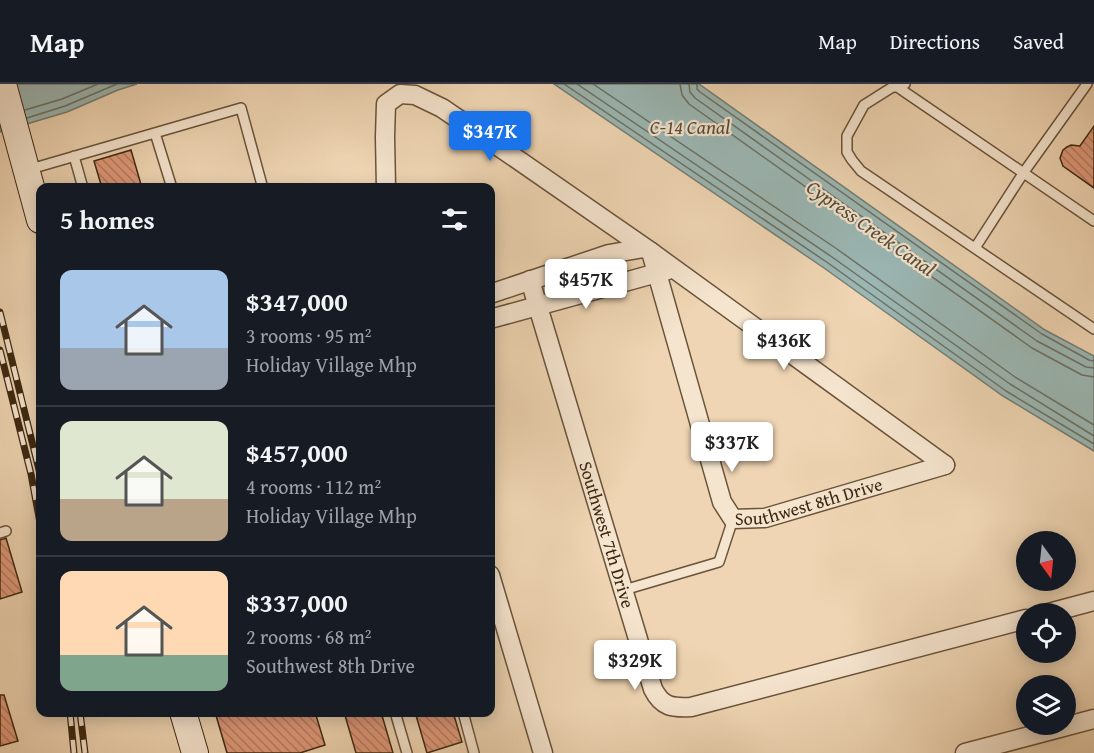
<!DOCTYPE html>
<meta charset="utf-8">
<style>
body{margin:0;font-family:"Gentium Book Plus",serif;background:#20242c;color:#f1f3f6;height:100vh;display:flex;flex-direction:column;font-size:22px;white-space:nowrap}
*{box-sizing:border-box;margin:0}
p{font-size:20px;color:#9ea1a6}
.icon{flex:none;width:33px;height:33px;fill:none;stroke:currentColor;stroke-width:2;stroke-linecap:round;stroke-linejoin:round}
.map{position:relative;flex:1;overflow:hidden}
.panel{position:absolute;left:36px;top:99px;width:459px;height:534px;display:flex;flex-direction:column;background:#171b24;border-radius:12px;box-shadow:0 3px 15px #0003}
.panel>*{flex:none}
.needle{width:39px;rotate:165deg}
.controls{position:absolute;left:1016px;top:447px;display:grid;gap:12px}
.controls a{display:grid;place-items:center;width:60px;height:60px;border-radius:50%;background:#171b24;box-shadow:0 3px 15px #0003;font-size:30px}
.price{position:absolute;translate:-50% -51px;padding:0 14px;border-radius:6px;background:#fff;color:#222;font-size:20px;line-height:39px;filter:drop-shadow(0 2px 3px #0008)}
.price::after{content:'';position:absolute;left:50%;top:36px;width:18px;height:14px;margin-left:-9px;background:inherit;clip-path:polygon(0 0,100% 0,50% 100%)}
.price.selected{background:#1a73e8;color:#fff}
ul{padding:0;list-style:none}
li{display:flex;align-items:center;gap:18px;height:150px;padding:0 24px}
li+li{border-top:2px solid #363941}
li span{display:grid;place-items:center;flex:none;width:168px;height:120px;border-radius:12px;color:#555}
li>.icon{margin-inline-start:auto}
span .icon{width:72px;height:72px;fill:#fffc;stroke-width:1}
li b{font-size:26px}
h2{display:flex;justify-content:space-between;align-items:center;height:72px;padding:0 24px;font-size:26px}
header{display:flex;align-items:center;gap:36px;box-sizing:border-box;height:84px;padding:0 30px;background:#171b24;border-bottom:2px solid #363941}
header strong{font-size:28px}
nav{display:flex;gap:33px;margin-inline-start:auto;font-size:21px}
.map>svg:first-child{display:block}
.water{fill:#9bb7b4;stroke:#757e73;stroke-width:1.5}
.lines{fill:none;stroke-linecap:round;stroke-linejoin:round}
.shore{stroke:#6c7062;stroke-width:1.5}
.building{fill:url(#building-back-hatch);stroke:#3c2811;stroke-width:1.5}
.service-casing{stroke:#69533a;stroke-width:12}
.minor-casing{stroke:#69533a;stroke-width:21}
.secondary-casing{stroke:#3c2811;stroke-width:28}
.service{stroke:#f5e4ce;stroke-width:9}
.minor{stroke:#f5e4ce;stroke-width:18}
.secondary{stroke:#f5e4ce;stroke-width:26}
.rail-casing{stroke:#3c2811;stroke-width:7}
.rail{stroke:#f5e4ce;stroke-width:4.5;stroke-dasharray:14;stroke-linecap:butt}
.labels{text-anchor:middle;stroke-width:4.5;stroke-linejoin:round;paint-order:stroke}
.street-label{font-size:18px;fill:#3c2811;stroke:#f5e4ce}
.water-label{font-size:20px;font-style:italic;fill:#544c3a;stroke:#f5e4ce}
</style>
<header>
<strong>Map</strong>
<nav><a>Map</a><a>Directions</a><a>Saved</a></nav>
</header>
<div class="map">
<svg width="1094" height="669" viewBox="0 0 1094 669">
<defs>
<pattern id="building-back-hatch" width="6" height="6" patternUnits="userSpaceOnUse" patternTransform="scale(1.5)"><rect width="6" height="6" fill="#df9879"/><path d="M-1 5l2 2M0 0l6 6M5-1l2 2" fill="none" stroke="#b67c62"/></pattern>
</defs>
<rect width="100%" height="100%" fill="#efd5b3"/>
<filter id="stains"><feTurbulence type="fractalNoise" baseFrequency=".00333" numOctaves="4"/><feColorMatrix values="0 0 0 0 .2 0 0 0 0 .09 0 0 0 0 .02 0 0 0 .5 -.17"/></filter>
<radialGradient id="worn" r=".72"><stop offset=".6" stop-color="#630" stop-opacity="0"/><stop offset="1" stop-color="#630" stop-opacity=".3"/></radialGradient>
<path class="water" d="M0 0H137L118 6 67 28 0 48Z
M554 0H699L1045 246 1094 272V367L1003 312 824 184Z"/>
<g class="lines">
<path class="shore" d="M564 0 828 179 1006 307 1094 360
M577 0 832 173 1010 300 1094 352
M593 0 837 165 1015 293 1094 341
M680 0 682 11 689 20 1032 264 1082 291 1094 293
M689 0 690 8 695 14 1037 257 1086 283 1094 284
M697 0V5L700 8 1042 250 1089 276 1094 277
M25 26 62 15 98 0
M27 34 65 22 117 0"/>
</g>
<path class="building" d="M1094 42V104L1063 82 1060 74 1063 66 1067 63 1071 61 1080 62Z
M131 66 142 104H102L94 77Z
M6 454 22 508 0 515V456Z
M0 611H4L18 657 0 662Z
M215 628H315L325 661 300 669H227Z
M344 628H381L393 669H356Z
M415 628H453L462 658 427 669Z"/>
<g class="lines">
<defs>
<path id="service" d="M905 0 891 4 864 21 847 52V68L852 76 861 87 1094 245
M896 2 1094 137
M155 49 172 104
M74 72 83 104
M27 86 241 24 262 101
M975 164 1024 88 1087 0
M0 449 6 447
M624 506 719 478 733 435
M395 628 407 669
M463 628 474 669"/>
<g id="minor">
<path d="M386 104 385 53 386 20 400 10 415 11 442 24 511 71 651 168 945 381"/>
<path id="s1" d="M651 168 722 418 733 435 765 434 945 381"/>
<path id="s2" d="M530 196 653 605C662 623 672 624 691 623L1026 535"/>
<path d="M490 210 609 170 644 164"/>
<path d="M490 235 668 186"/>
<path d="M490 491 543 669"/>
<path d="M1045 530 1094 517"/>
<path d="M965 669 1094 635"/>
</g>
<path id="secondary" d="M3 0 40 136
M183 628 195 669"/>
</defs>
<use href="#service" class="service-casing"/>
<use href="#minor" class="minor-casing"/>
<use href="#secondary" class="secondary-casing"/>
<use href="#service" class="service"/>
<use href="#minor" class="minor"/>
<use href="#secondary" class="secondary"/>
<defs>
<path id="rail" d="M0 228 40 390
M0 266 31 390 40 439
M70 628 74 669
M80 628 85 669"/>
</defs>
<use href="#rail" class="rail-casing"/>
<use href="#rail" class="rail"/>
</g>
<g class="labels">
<g class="street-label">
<text dy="6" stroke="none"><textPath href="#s1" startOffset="358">Southwest 8th Drive</textPath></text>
<text dy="6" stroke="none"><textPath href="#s2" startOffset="266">Southwest 7th Drive</textPath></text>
</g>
<g class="water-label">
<text x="690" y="50">C-14 Canal</text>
<text transform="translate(871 144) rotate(35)" y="7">Cypress Creek Canal</text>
</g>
</g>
<rect width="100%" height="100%" filter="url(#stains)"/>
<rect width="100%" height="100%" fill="url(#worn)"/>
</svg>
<div class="controls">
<a><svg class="needle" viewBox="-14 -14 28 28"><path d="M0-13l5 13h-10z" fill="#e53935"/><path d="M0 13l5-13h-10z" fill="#9ea1a6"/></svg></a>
<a><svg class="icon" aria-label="locate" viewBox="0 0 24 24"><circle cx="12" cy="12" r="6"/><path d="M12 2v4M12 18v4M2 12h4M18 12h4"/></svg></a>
<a><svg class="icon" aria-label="layers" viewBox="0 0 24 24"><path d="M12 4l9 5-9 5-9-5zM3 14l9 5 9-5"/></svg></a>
</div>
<b class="price selected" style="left:490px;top:78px">$347K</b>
<b class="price" style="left:586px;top:226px">$457K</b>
<b class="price" style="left:784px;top:287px">$436K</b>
<b class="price" style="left:732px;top:389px">$337K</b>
<b class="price" style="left:635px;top:607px">$329K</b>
<section class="panel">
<h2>5 homes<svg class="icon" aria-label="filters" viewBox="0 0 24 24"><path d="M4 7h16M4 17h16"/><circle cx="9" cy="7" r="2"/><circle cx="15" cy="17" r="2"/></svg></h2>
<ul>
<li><span style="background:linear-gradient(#a9c7e8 65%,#9aa5b1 0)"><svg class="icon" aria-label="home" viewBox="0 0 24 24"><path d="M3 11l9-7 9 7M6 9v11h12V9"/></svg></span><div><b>$347,000</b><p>3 rooms · 95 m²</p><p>Holiday Village Mhp</p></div></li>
<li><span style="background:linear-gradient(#dfe7d0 65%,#b9a48a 0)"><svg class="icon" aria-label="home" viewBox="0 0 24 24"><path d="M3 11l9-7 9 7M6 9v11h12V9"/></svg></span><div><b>$457,000</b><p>4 rooms · 112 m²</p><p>Holiday Village Mhp</p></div></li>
<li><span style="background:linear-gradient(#ffd9b3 70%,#7fa58c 0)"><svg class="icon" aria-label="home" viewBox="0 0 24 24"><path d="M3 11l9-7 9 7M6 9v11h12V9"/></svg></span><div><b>$337,000</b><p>2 rooms · 68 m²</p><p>Southwest 8th Drive</p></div></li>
</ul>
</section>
</div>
